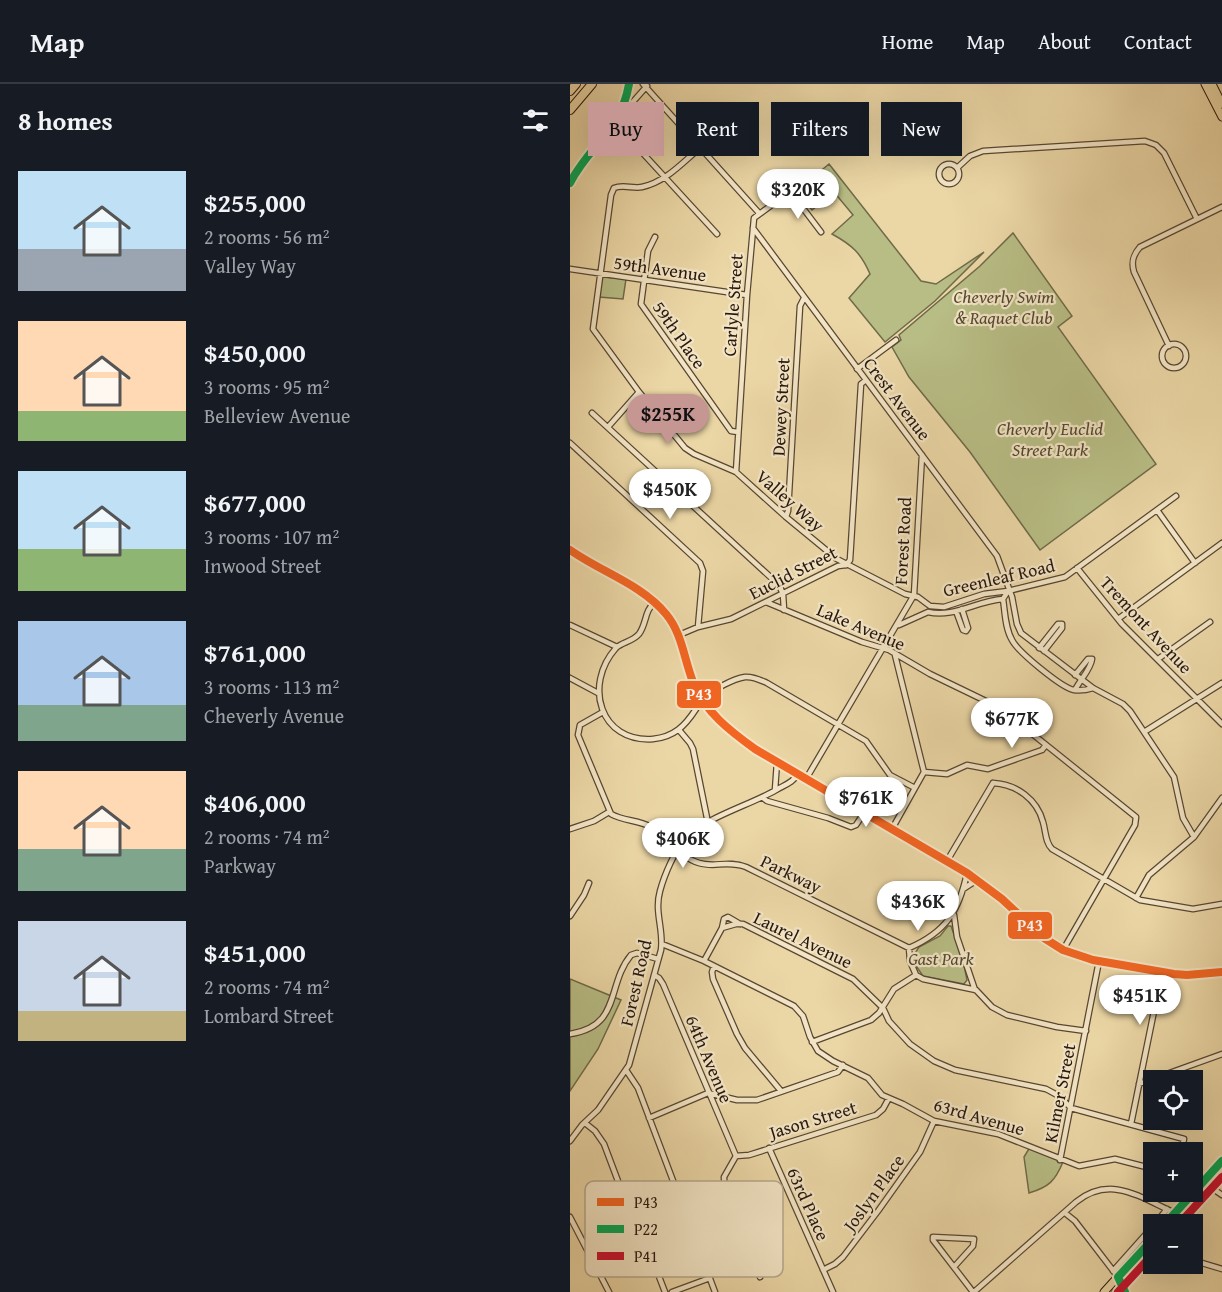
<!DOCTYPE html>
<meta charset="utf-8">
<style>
body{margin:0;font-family:"Gentium Book Plus",serif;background:#242831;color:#f1f3f6;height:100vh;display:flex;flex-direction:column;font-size:22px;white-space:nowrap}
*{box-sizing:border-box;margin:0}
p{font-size:20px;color:#9ea1a6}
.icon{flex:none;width:33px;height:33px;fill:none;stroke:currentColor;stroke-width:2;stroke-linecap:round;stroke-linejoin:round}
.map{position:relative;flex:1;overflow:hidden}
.sheet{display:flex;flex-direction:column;background:#171b24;width:570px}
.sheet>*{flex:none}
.guide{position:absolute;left:18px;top:18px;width:543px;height:54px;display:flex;gap:12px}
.fabs{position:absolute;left:573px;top:986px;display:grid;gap:12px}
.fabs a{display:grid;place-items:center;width:60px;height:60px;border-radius:0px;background:#171b24;box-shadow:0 6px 24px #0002;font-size:30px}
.price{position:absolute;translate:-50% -51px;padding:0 14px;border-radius:21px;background:#fff;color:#222;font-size:20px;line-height:39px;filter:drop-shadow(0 2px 3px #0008)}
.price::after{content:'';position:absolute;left:50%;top:36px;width:18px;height:14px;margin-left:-9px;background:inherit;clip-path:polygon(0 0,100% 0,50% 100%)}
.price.on{background:#c59692;color:#111}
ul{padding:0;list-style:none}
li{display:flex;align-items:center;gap:18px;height:150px;padding:0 18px}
li span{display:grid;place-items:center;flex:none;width:168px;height:120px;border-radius:0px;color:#555}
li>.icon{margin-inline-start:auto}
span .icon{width:72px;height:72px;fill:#fffc;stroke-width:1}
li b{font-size:26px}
h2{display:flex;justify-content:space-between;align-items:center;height:72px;padding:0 18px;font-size:26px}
.tag{padding:0 21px;border-radius:0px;background:#171b24;box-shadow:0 6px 24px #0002;font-size:21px;line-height:54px}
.tag.on{background:#c59692;color:#111}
header{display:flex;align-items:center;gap:36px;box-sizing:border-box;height:84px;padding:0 30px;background:#171b24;border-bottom:2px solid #363941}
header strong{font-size:28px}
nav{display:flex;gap:33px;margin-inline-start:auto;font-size:21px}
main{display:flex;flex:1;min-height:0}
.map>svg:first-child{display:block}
.green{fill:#b8bd85;stroke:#6f6a49;stroke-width:1.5}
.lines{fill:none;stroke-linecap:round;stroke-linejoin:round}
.street-casing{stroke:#574633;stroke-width:7}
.secondary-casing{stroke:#26160d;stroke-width:8}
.primary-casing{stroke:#26160d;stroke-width:9}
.highway-casing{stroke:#26160d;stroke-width:10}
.street{stroke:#f2e4c4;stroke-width:4.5}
.secondary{stroke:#f2e4c4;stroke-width:6}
.primary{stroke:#ebd6a5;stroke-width:7}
.highway{stroke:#ebd6a5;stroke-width:8}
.bus-1-casing{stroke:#f2e4c4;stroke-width:12}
.bus-2-casing{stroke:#f2e4c4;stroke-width:12}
.bus-3-casing{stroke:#f2e4c4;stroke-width:12}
.bus-1{stroke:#f26522;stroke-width:8}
.bus-2{stroke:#00a651;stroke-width:8}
.bus-3{stroke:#c8102e;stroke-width:8}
.labels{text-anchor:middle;stroke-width:4.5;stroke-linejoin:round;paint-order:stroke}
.street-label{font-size:18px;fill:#26160d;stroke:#f2e4c4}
.park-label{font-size:18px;font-style:italic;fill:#524831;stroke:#f2e4c4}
.key{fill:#f2e4c4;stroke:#b5a68d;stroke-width:1.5}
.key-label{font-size:16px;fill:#26160d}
.line-badge{stroke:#f2e4c4;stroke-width:2}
.badge-label{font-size:16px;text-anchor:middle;font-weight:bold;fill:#fff}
</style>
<header>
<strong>Map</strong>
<nav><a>Home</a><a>Map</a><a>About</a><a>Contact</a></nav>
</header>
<main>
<section class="sheet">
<h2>8 homes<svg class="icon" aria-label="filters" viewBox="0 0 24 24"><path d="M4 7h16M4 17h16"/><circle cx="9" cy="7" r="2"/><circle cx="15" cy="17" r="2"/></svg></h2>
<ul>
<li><span style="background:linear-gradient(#bfe0f5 65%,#9aa5b1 0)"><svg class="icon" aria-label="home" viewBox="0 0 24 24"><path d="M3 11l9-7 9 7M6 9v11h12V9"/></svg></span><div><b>$255,000</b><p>2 rooms · 56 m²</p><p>Valley Way</p></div></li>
<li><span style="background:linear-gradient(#ffd9b3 75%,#8fb573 0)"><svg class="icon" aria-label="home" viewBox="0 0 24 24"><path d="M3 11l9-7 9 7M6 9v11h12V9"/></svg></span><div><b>$450,000</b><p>3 rooms · 95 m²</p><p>Belleview Avenue</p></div></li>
<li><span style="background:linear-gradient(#bfe0f5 65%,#8fb573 0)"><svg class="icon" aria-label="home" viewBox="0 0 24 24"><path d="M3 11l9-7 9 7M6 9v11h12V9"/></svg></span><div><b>$677,000</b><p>3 rooms · 107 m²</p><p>Inwood Street</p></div></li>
<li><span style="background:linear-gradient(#a9c7e8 70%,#7fa58c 0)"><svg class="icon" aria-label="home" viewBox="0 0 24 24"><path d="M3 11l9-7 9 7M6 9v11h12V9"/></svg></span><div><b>$761,000</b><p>3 rooms · 113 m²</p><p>Cheverly Avenue</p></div></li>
<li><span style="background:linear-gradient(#ffd9b3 65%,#7fa58c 0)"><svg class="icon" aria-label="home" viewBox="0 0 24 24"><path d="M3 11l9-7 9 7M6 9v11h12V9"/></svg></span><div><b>$406,000</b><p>2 rooms · 74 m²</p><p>Parkway</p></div></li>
<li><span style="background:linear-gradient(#c9d6e8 75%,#c2b280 0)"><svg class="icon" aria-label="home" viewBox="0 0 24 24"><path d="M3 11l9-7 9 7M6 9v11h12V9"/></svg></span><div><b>$451,000</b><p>2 rooms · 74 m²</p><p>Lombard Street</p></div></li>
</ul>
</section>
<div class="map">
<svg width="652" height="1208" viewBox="0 0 652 1208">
<rect width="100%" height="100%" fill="#ebd6a5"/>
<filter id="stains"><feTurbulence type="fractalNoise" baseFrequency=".00333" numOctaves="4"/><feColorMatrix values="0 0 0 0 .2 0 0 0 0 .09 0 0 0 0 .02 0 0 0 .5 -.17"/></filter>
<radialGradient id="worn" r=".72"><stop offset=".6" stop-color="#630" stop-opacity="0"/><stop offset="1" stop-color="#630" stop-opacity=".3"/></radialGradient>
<path class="green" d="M259 80 351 197 366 200 414 168 365 217 315 258 279 214 300 190C291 169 282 161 262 150L283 131 264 108 242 126 226 107Z
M443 149 502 232 488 243 586 380 470 466 400 368 339 293 322 263 331 256 329 251 410 182Z
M32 193 56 195 53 215 29 213Z
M378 842H381L393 876 397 896 394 900 353 892 344 879 345 869 349 863 370 852Z
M0 895 51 916 28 965 0 1007Z
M460 1063 493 1078C485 1097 479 1103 459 1109L454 1073Z"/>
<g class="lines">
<defs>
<path id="street" d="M73 0 189 129
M53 29 77 2
M46 40 147 150
M131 63C113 78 96 98 72 103 63 105 53 100 44 104L41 111 23 245 69 308 115 364 124 370 166 388 216 433 267 475 335 510 348 513 360 522 374 523 414 510 438 507 495 493 606 412
M369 90a10 10 0 1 1 20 0a10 10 0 1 1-20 0Z
M387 84 400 72 413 67 575 57 586 61 594 69 627 135
M183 144 427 472 442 513 447 540 451 549 523 604 553 620 560 627 604 693 613 734 624 753
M85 153 78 167 71 220 161 347 168 348
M0 185 177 211
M592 272a12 12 0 1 1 24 0a12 12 0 1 1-24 0Z
M599 262 564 188C561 178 563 171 570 163L652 123
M287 285 326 256
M22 329 209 501 213 510 214 526
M38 343 69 308
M0 359 130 479 133 487 128 543
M166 388 177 211 184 134 218 109 226 115 251 148
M587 426 625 479
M216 433 218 427 230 222 234 214
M276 481 280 476 291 300 296 296
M507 484 552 540 652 640
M438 507 433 515C435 528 435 544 442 556 448 568 492 604 504 606 511 607 517 606 523 604
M85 518C74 527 77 539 69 550 62 558 52 558 46 564 13 601 30 659 83 655 104 653 115 642 126 625 129 621 131 617 134 614 144 605 163 595 175 593 183 592 190 596 197 599L296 657 320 691 345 704
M196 518 292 558 319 566 360 590 422 620 465 652 566 733 565 741 493 866
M386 527 393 546 396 547 398 544 392 525
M358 528C384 534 406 517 433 515
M548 535 652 459
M0 541 47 563
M329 541 358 528
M109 551 128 543 161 535 268 482 276 481
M469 564 488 540H492V544L474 567
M325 571 354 688
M588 575 640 538
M0 594 28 609
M505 606C510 596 521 585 522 575H518L505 591
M33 628 10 641 8 651 41 730C53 737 69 736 81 743 98 754 109 773 129 779 145 784 157 776 176 783L339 864
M109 646 120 659 123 665 138 739
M574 648 652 599
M354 688 377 690 397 681 418 685 472 666 476 661
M236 695 344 511 352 371
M423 699C446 700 467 715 473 738 476 748 475 758 482 765L570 816 623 825 652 820
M205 706 207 678
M193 714 197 717 258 734 281 743 286 741 294 729
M0 745 24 737 39 728
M322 745 354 688
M377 777 423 699
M393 805 407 796
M566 814 579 791 624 753 652 714
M384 831 387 853 405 906
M0 832 14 811 19 799
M152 844 154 835 158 833 170 840
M92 860 134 877 224 922 233 932 240 953 248 967 263 977 298 994 312 1011 333 1020 364 1037 428 1050 509 1082 545 1075 584 1085
M134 877 152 844 166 840H173L283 895 313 924 319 937 340 960 364 977 385 986 476 1005 489 1012 501 1024 614 1055 611 1068
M144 882 142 888 143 895 167 950 175 964 211 1007
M84 891 89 894 93 900 166 1072
M346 891 353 895 406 906 422 923 437 931 487 943 516 947
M346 891 340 877 339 864C376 848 389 827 397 789
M0 950C52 942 36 901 61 871L67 869 88 875
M242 958 301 936 309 929 324 905 346 891
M56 986 68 1004 145 1208
M569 1000 652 970
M79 1034 138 1009 167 1016H187L268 988 273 981
M15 1039 25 1047 34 1060 60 1129 73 1151 95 1208
M561 1040 592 888
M0 1057 12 1041 28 1026 59 981 91 866C94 846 84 828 90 807 94 792 105 765 117 753 137 733 180 721 206 706 214 701 223 699 228 690
M199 1064 263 1208
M166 1072 179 1071 306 1031 313 1025 319 1014
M166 1072 154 1093 155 1112 190 1193
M490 1076 529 877
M622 1095 633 1098 652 1111
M495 1129 505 1137 548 1193
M0 1133 39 1208
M585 1140 597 1125
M123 1149 162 1131
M622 1176 652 1185
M384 1183 403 1162 404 1155 363 1153V1156L403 1208
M253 1186 265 1180 273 1173 308 1127 350 1068 364 1037
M543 1187 584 1141
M102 1208 140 1194
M404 1208 506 1118C541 1090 571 1114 605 1129"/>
<path id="secondary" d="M0 99C16 59 56 48 59 0
M0 466C30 490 71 499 96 530 112 551 114 574 123 598 134 628 160 648 185 665L397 789 432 815 474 854 493 866 523 876 604 890 617 891 652 888
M548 1193 555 1208"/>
<path id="primary" d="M635 0 652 33
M642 0 652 20
M595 1140 652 1077
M606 1140 652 1088
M534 1208 584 1153
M546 1208 584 1165"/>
<path id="highway" d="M0 7 6 0
M0 26 22 0"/>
</defs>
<use href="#street" class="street-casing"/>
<use href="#secondary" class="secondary-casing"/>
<use href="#primary" class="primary-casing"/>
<use href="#highway" class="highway-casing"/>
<use href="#street" class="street"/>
<use href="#secondary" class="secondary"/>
<use href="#primary" class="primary"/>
<use href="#highway" class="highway"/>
<defs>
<path id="bus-1" d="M0 466C31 488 71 500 96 530 112 549 114 575 123 598 135 628 160 647 185 665L397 789 432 815 474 854 493 866 523 876 604 890 617 891 652 888"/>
<path id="bus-2" d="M0 99C20 60 51 47 59 0
M595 1140 652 1077
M555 1208 548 1193 584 1154"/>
<path id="bus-3" d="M609 1140 652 1093
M548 1208 584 1169"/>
</defs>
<use href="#bus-1" class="bus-1-casing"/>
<use href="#bus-2" class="bus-2-casing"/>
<use href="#bus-3" class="bus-3-casing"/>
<use href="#bus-1" class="bus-1"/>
<use href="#bus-2" class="bus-2"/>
<use href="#bus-3" class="bus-3"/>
</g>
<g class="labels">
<g class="street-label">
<text transform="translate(90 185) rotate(8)" y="6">59th Avenue</text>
<text transform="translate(163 221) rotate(-86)" y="6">Carlyle Street</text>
<text transform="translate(109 251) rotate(55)" y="6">59th Place</text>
<text transform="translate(327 315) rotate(53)" y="6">Crest Avenue</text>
<text transform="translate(211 323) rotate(-87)" y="6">Dewey Street</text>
<text transform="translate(220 417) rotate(41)" y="6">Valley Way</text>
<text transform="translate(333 457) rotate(-87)" y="6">Forest Road</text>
<text transform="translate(223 489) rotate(-27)" y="6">Euclid Street</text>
<text transform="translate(429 494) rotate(-13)" y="6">Greenleaf Road</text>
<text transform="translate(576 541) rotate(47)" y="6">Tremont Avenue</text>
<text transform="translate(291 543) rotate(23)" y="6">Lake Avenue</text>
<text transform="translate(221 790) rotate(26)" y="6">Parkway</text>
<text transform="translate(233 856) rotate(26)" y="6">Laurel Avenue</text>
<text transform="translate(66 899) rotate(-77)" y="6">Forest Road</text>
<text transform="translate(139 975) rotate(67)" y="6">64th Avenue</text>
<text transform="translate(490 1009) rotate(-79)" y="6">Kilmer Street</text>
<text transform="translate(409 1033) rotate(16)" y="6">63rd Avenue</text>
<text transform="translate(243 1036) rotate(-17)" y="6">Jason Street</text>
<text transform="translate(304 1109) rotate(-54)" y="6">Joslyn Place</text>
<text transform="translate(238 1120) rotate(66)" y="6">63rd Place</text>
</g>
<g class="park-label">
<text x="434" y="219">Cheverly Swim<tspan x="434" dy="21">&amp; Raquet Club</tspan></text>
<text x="480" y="351">Cheverly Euclid<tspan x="480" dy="21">Street Park</tspan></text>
<text x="371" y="881">Gast Park</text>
</g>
</g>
<rect x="15" y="1097" width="198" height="96" rx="9" class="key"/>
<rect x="27" y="1114" width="27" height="8" fill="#f26522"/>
<rect x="27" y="1141" width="27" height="8" fill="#00a651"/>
<rect x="27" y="1168" width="27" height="8" fill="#c8102e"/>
<g class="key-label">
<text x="64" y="1124">P43</text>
<text x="64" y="1151">P22</text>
<text x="64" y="1178">P41</text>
</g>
<g class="line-badge">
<rect x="106" y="596" width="46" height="29" rx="6" fill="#f26522"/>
<rect x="437" y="827" width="46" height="29" rx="6" fill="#f26522"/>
</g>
<g class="badge-label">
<text x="129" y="616">P43</text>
<text x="460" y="847">P43</text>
</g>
<rect width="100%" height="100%" filter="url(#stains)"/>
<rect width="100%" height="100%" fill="url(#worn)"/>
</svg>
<div class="fabs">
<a><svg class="icon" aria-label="locate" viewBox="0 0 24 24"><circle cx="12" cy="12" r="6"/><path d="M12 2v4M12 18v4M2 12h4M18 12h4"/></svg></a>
<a>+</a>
<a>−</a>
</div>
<b class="price" style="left:228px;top:136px">$320K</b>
<b class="price on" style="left:98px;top:361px">$255K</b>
<b class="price" style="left:100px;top:436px">$450K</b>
<b class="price" style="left:442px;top:665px">$677K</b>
<b class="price" style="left:296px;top:744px">$761K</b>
<b class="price" style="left:113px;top:785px">$406K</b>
<b class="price" style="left:348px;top:848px">$436K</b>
<b class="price" style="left:570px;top:942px">$451K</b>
<div class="guide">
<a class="tag on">Buy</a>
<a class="tag">Rent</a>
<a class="tag">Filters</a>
<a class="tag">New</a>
</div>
</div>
</main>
